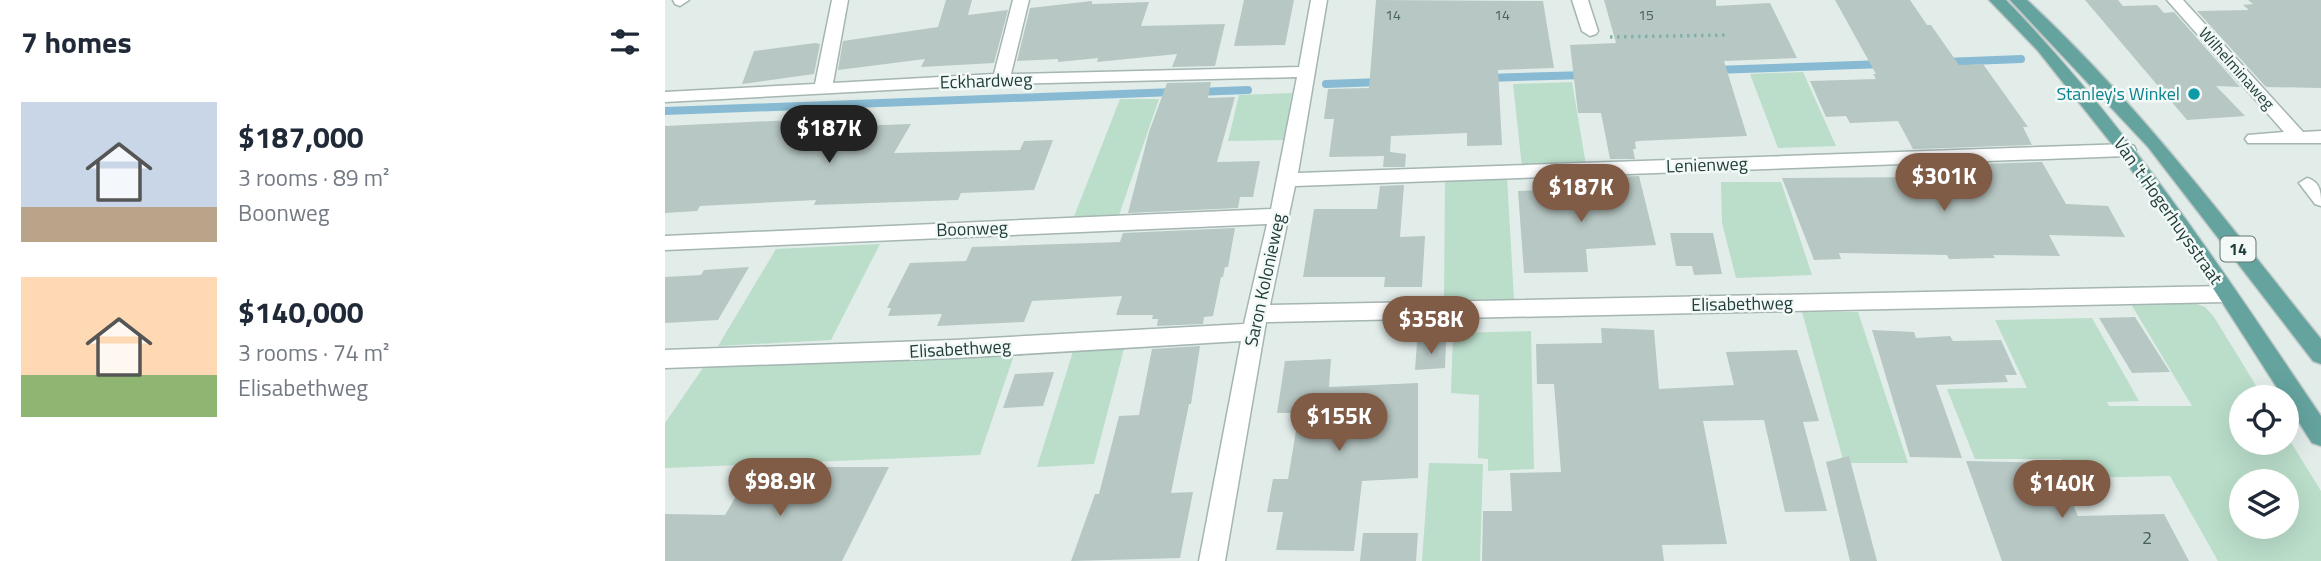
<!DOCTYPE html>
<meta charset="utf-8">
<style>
body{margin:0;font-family:"Titillium Web",sans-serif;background:#f6f6f7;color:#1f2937;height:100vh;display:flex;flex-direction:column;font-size:26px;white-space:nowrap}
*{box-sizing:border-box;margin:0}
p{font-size:23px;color:#747a83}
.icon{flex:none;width:38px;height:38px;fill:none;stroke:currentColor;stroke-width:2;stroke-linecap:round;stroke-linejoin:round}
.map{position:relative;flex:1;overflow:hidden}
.drawer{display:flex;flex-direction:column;background:#fff;width:665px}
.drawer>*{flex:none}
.tools{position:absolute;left:1564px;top:385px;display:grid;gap:14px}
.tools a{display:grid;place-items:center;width:70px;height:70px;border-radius:50%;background:#fff;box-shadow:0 7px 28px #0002;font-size:35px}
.price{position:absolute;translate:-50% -60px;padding:0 16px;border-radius:24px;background:#805b45;color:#fff;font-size:23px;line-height:46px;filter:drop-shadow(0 2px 4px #0008)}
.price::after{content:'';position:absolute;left:50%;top:42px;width:21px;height:16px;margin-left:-10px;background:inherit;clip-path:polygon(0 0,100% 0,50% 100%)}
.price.current{background:#222;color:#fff}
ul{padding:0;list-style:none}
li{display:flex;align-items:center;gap:21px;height:175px;padding:0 21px}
li span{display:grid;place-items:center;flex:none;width:196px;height:140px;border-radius:0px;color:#555}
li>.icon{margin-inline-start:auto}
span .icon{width:84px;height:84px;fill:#fffc;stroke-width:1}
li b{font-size:30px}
h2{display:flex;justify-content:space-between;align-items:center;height:84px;padding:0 21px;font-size:30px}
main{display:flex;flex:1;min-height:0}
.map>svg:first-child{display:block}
.green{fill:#badeca;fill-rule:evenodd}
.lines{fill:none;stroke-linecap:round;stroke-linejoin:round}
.stream{stroke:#88bbd3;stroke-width:8}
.building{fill:#b7c7c3}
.lane-casing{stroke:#a4b5b2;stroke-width:3}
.street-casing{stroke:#a4b5b2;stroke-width:3}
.primary-casing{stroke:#c1c9c8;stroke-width:3}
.path{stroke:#81b1aa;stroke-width:3.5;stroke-dasharray:2.5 4.5;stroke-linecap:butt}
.lane{fill:#fff;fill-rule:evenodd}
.street{fill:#fff;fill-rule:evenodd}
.primary{fill:#65a39e;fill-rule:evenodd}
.culture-dot{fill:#0f9aa8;stroke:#f3f9f7;stroke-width:2.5}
.labels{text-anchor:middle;stroke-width:5;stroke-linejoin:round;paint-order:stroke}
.number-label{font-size:14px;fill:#46605d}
.far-street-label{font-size:16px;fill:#213e3b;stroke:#f3f9f7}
.shield{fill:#f3f9f7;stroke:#607673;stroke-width:2}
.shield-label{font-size:16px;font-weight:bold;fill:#213e3b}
.street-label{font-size:18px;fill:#213e3b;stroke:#f3f9f7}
.culture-label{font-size:18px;fill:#0d838f;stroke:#f3f9f7;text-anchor:end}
.near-number-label{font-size:18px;fill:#46605d}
</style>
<main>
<section class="drawer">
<h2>7 homes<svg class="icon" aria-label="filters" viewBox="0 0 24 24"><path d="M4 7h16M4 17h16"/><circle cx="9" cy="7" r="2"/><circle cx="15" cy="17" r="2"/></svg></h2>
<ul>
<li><span style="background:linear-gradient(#c9d6e8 75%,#b9a48a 0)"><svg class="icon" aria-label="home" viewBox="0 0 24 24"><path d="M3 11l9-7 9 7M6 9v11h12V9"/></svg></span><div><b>$187,000</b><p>3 rooms · 89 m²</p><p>Boonweg</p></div></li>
<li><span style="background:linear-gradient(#ffd9b3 70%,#8fb573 0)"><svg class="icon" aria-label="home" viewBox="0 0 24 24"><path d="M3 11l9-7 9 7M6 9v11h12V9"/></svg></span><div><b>$140,000</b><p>3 rooms · 74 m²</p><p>Elisabethweg</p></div></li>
</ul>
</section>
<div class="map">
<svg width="1656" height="561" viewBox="0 0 1656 561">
<rect width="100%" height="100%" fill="#e2edea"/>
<path class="green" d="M1138 72 1171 146 1113 148 1085 74Z
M907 82 921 165 857 167 848 84Z
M627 93 619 140 563 141 574 95Z
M455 99H494L453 218 408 219Z
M842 177 849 299 779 300 780 179Z
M1056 182H1116L1147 275 1071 278 1057 223Z
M215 244 166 340 53 346 111 249Z
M1529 303 1540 307 1549 317 1598 397H1577V443H1622V436L1656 491V561H1553L1505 476 1406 478 1396 459H1310L1282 389 1362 388 1330 320 1427 318 1474 401 1442 402 1444 406H1527L1466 304ZM1577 481H1622V527H1577Z
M1137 312H1193L1243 463H1179Z
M866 331 869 469 823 471V459L813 458 814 395 786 393 788 333Z
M460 345 429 464 372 467 409 348Z
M349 355 315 455 0 468V423L40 365Z
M764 463 818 464 815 561H757Z"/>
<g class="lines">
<path class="stream" d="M1280 62 1356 59
M1049 70 1219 64
M821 78 922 75
M661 84 715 82
M531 92 583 90
M0 111 509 92"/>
</g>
<path class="building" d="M281 0H307L303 15 343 10 329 63 256 67 260 59 173 70 178 41 273 27Z
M579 0H629L620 45 569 46Z
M711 0 878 1 889 68 833 70 837 145 802 146V133L726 136 725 152 741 154 740 167H718L719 156 664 157 669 119H659L663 89 704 88Z
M939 0H1051V6L1105 3 1132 58 1059 61 1082 136 973 141 970 142 971 149H968L970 159H945L936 113H913L905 45 951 43Z
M1170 0H1245L1262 25H1266L1294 65 1318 64 1363 127H1358L1367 145 1248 149 1233 121 1185 123 1181 116 1161 117 1145 81 1211 79 1208 74H1211Z
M1420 0H1453L1458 6 1492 5 1499 13 1509 12 1575 87 1551 86 1580 116 1522 120Z
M1583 0H1656V88L1601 87 1532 11 1584 10 1578 5 1588 4Z
M427 1V4L484 2 476 26 560 24 550 66 507 67 512 54 432 62 433 58 393 62V59L352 61 365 8Z
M150 43 155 44 149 74 77 84 89 51Z
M546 82 543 98 570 97 552 162 595 161 588 197H575L573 208 463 213 484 132 502 83Z
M192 117 186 126 246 124 229 153 355 150 359 141 388 140 369 190 296 193 293 200 149 205 151 200 35 206 32 211 0 213V126Z
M1377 162 1401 204 1443 206 1460 237 1384 235 1395 256 1328 255 1330 258 1284 259 1282 255 1174 253 1176 259 1149 260 1117 178 1263 177 1257 166Z
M974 176 991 245 921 249 923 272 859 273 853 191 922 188 943 186 942 181H949V177Z
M739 185 735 237 760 236 757 287H719L720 277H638L649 209H712L715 186Z
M570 228 563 267H560L558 277H556L548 316 539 317 538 324 492 326 493 319H487L488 315H451L457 296 367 301 359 322 272 326 277 314 223 316 226 308H222L245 263 301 261 307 247 455 242 458 233Z
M1005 233H1048L1057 274 1029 275 1027 266H1011Z
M84 267 53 320 0 323V277L36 275 39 270Z
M1470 317 1505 372 1467 373 1434 318Z
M936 328 989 330 994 389 1069 385 1061 352 1132 350 1154 421 1138 422 1162 511 1120 512 1099 420 1038 421 1062 544 997 545 999 561H817L818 511H847L845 473 896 472 889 384H872L871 344 937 343Z
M1207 330 1249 332 1251 338 1285 336 1288 341 1336 340 1352 375H1340L1343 382 1271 385 1297 458 1245 457Z
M752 342H781L780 368 750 370Z
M535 346 526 404H524L506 493 528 492 515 558 406 561 430 494H434L454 416 474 415 487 349Z
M666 359 664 387 753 383V478L697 481 689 551 611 550 618 512H602L608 479H623L634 413H612L620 361Z
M389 372 378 406 338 408 350 374Z
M1184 456 1212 561H1185L1161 462Z
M1301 461 1390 463 1413 516 1499 514 1524 561H1337Z
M96 467H224L177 561H0V514L60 515 86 471H93Z
M698 533H753L751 561H695Z"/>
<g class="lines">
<defs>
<path id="lane" d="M1642 178C1656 182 1656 193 1656 206L1650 204 1634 183Z"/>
<path id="street" d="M8 0H24L15 6 10 4Z
M167 0H183L168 83 329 74 348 0H364L346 74 634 67 646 0H662L633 173 1462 144 1469 146 1471 150 1469 154 1462 156 630 186 605 305 1561 286 1569 288 1572 294 1569 300 1561 302 601 322 560 561H534L576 341 290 358 0 368V350L290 340 579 324 602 224 0 250V236L606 209 632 77 336 84 0 102V92L150 84Z
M907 0H923L933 31 931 34 925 36 917 31Z
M1502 0H1518L1638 132 1656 131V143H1583L1580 139 1583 135 1619 132Z"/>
<path id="primary" d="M1324 0H1341C1463 126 1558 271 1656 416V446L1647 443 1622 404V397H1618L1537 271 1458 158 1373 51Z
M1345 0H1362C1472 102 1562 222 1656 339V364L1648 361 1483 147Z"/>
</defs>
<use href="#lane" class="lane-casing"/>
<use href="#street" class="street-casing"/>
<use href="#primary" class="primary-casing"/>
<path class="path" d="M945 37 1063 35"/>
<use href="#lane" class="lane"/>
<use href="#street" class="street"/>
<use href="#primary" class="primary"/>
</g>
<circle class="culture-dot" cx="1529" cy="94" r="7"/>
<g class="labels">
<g class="number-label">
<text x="728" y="20">14</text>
<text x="837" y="20">14</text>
<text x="981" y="20">15</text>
</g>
<g class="far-street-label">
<text transform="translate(1572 68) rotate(48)" y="6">Wilhelminaweg</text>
</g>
<rect class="shield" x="1555.5" y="236.5" width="35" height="25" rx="5"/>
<g class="shield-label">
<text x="1573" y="255">14</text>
</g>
<g class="street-label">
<text transform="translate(321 81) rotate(-2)" y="6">Eckhardweg</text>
<text transform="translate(1042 165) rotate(-2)" y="6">Lenienweg</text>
<text transform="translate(1503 211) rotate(55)" y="6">Van 't Hogerhuysstraat</text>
<text transform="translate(307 229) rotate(-2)" y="6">Boonweg</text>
<text transform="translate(600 280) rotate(-78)" y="6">Saron Kolonieweg</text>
<text transform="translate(1077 304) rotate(-1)" y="6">Elisabethweg</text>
<text transform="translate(295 349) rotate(-3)" y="6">Elisabethweg</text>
</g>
<g class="culture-label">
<text x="1515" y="100">Stanley's Winkel</text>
</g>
<g class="near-number-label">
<text x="1482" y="544">2</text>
</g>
</g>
</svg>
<div class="tools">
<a><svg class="icon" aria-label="locate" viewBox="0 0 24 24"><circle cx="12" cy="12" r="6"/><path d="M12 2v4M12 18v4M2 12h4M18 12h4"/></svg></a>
<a><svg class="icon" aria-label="layers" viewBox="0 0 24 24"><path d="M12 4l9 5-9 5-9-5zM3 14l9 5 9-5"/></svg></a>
</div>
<b class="price current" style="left:164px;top:165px">$187K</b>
<b class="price" style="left:1279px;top:213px">$301K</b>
<b class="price" style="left:916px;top:224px">$187K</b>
<b class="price" style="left:766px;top:356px">$358K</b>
<b class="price" style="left:674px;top:453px">$155K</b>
<b class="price" style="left:115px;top:518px">$98.9K</b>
<b class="price" style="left:1397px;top:520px">$140K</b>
</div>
</main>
